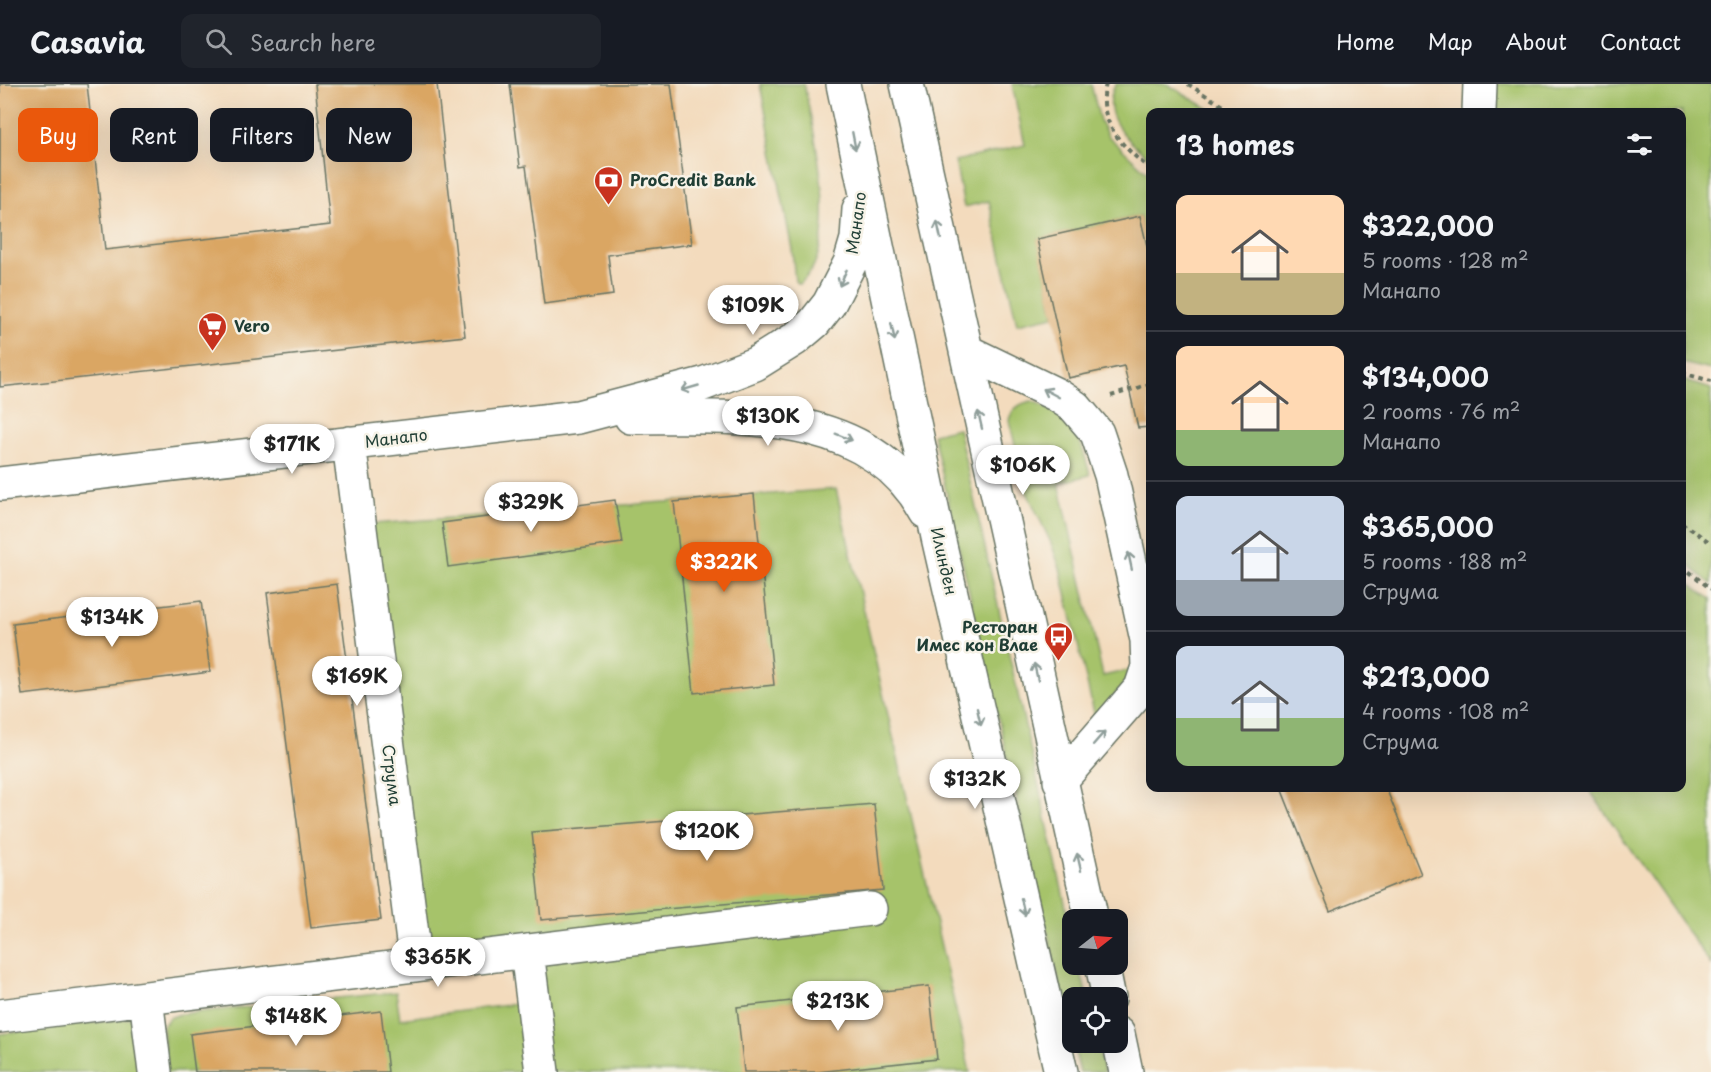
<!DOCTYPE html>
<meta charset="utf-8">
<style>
body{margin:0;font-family:"Playpen Sans",sans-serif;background:#20242c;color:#f1f3f6;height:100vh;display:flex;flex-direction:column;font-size:22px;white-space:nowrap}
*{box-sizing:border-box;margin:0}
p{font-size:20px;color:#9ea1a6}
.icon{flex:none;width:33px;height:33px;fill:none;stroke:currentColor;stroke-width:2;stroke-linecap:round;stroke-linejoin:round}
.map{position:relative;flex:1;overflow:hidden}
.sheet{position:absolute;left:1146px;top:24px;width:540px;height:684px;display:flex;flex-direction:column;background:#171b24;border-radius:12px;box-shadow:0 6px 24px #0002}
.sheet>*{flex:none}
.guide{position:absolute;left:18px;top:24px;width:570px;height:54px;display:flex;gap:12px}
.needle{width:39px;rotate:73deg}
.fabs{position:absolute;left:1062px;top:825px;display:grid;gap:12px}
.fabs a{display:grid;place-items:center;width:66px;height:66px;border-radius:12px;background:#171b24;box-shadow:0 6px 24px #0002;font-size:30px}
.price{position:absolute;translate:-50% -51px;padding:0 14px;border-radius:21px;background:#fff;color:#222;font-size:20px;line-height:39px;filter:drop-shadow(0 2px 3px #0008)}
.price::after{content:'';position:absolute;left:50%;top:36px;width:18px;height:14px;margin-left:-9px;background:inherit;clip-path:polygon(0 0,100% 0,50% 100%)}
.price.current{background:#ea580c;color:#fff}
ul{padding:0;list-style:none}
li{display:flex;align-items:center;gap:18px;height:150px;padding:0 30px}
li+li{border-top:2px solid #363941}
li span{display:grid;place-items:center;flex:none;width:168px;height:120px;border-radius:12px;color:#555}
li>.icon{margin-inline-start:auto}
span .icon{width:72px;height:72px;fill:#fffc;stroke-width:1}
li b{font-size:26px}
h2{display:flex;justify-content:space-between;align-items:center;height:72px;padding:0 30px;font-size:26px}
.chip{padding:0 21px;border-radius:12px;background:#171b24;box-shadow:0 6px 24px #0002;font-size:21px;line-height:54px}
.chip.current{background:#ea580c;color:#fff}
header{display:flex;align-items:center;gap:36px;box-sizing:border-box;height:84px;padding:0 30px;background:#171b24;border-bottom:2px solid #363941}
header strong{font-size:28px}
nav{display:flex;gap:33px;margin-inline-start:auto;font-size:21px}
.search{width:420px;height:54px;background:#20242c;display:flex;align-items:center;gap:15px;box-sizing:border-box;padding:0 21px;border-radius:12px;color:#9ea1a6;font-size:22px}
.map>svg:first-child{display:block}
.green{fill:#a6c36a;stroke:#62804f;stroke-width:1.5}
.building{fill:#daa663}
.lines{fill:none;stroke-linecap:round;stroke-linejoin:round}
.minor-casing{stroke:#697464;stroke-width:36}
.path{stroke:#697464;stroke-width:4;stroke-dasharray:4.5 4.5;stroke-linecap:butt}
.minor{stroke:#fff;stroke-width:33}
.oneway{stroke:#8f9e9a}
.labels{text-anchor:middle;stroke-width:5;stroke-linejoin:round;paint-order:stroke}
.poi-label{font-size:16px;font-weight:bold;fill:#1f3d34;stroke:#f7f3e8;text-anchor:start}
.street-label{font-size:16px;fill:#1f3d34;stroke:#f7f3e8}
</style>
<header>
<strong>Casavia</strong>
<div class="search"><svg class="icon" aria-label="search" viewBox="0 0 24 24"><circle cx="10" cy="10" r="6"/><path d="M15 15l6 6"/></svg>Search here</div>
<nav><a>Home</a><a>Map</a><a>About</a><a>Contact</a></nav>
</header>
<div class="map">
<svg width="1711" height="988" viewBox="0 0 1711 988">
<rect width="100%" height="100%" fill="#f7f3e8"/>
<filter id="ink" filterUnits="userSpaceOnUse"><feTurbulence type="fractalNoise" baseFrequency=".0167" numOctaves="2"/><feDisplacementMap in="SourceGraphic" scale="12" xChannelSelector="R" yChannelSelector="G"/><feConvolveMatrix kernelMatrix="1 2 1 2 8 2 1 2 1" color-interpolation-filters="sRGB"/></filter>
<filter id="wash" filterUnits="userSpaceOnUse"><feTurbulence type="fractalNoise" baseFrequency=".008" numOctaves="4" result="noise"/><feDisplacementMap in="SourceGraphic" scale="24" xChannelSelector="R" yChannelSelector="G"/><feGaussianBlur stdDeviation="1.35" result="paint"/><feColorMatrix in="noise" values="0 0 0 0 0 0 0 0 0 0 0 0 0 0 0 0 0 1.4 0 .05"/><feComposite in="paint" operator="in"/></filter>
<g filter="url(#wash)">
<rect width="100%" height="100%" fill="#f3dbbd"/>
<path class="green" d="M760 0H804C813 47 845 166 799 200L795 197 792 165Z
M1012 0H1091L1100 37 1108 52 1150 91V175L1140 132 1038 155 1054 232 1017 240 989 117 964 123 955 77 1025 61Z
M1116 0H1167L1214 28H1150V75C1128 57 1098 31 1116 0Z
M1484 0H1711V286L1682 279V28H1486Z
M1682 296 1711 305V500L1682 476Z
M1032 317C1076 334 1079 350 1090 391L1059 399 1103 592 1134 585 1133 590 1095 633 1060 484 1051 459 1026 406 1009 336C1012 324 1020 319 1032 317Z
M958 344 1072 850V880L1079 881 1087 913 1072 914V955L933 350Z
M836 405 970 988H542L527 867 416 881 360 441Z
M1682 495 1711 515V881L1588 704H1682Z
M396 908 400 935 523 919 531 988H166L163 942 169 934 180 930Z
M139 933 145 988H0V950Z
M1073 959H1097L1104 988H1080Z"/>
<g id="blocks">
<path class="building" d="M0 0H87L105 166 330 141 315 0H437L465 252 0 303Z
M510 0H671L692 160 608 171 613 211 544 220 526 82 520 83Z
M1140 132 1150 175V343L1138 344 1124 282 1068 294 1037 155Z
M754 410 774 601 694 609 674 418Z
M615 416 622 459 448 483 442 439Z
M337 500 381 836 311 844 267 509Z
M201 517 210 588 22 611 13 540Z
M1281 704H1386L1421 790 1330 827Z
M874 720 883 806 541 836 532 748Z
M929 902 937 975 817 988H744L737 923Z
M381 927 388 988H195L190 950Z"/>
</g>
</g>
<g filter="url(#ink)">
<use href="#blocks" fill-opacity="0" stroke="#697464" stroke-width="1.5"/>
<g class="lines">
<defs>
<path id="minor" d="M843 0 938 453 1061 988
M907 0 1092 836
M1479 28 1480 0
M966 267 1057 311 1075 323 1097 349 1111 391 1147 556 1148 583 1141 604 1060 697
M631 333C736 333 868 322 926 428
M349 359 416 881
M0 400 578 333 703 300 755 280 795 255 814 239 829 220 850 179 857 155 859 125
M527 867 542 988
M1102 880 1109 914
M146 914 155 988
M0 932 870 825
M1118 950 1126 988"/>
</defs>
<use href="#minor" class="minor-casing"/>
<path class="path" d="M1106 0C1096 38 1123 63 1150 85
M1188 0 1232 28
M1682 289 1711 297
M1111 312 1150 300
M1682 439 1711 459
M1682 482 1711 505"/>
<use href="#minor" class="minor"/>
</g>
<defs><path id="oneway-shaft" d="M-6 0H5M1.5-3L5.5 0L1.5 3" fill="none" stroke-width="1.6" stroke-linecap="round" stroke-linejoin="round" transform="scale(1.5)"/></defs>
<g class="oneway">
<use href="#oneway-shaft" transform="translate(854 57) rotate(79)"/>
<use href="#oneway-shaft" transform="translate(939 146) rotate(-102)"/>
<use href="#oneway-shaft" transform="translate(843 194) rotate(114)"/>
<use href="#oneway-shaft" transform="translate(893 248) rotate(78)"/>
<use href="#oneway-shaft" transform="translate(690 304) rotate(164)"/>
<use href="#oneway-shaft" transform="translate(1051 309) rotate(-152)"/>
<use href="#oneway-shaft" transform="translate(980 336) rotate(-103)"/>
<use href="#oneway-shaft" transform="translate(844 353) rotate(22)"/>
<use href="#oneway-shaft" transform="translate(1130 477) rotate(-102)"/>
<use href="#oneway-shaft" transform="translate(1036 588) rotate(-103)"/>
<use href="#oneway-shaft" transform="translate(979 633) rotate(77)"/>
<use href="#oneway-shaft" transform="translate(1099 654) rotate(-49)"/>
<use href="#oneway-shaft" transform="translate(1079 778) rotate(-103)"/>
<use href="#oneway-shaft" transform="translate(1023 823) rotate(77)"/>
</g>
</g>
<defs>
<symbol id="bank-pin" viewBox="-11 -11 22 30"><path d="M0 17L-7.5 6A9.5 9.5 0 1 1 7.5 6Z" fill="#c8321e" stroke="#f7f3e8"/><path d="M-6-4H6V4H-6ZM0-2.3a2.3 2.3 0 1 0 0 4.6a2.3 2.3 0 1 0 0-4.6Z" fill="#fff"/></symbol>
<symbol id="supermarket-pin" viewBox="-11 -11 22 30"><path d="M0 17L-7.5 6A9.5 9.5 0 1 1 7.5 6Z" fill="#c8321e" stroke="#f7f3e8"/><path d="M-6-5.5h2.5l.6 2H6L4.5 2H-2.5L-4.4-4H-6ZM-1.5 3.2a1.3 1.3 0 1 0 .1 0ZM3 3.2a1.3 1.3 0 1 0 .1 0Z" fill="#fff"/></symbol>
<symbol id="bus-pin" viewBox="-11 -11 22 30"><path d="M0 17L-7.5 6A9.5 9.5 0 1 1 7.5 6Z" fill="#c8321e" stroke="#f7f3e8"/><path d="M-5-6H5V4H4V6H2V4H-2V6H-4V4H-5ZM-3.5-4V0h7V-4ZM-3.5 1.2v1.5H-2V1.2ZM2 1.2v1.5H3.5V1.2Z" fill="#fff"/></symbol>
</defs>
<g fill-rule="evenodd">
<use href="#bank-pin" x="592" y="80" width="33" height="45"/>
<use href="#supermarket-pin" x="196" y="226" width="33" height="45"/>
<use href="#bus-pin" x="1042" y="536" width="33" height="45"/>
</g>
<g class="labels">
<g class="poi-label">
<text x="630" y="102">ProCredit Bank</text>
<text x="234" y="248">Vero</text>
<text x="1038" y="549" text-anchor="end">Ресторан<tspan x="1038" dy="18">Имес кон Влае</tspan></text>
</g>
<g class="street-label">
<text transform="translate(856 139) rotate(-82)" y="6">Манапо</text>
<text transform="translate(396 354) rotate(-7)" y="6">Манапо</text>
<text transform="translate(944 477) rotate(77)" y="6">Илинден</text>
<text transform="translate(392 691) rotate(83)" y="6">Струма</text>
</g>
</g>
</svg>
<div class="fabs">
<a><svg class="needle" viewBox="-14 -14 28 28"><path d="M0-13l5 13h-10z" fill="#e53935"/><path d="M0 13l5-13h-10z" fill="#9ea1a6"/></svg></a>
<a><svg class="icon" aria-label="locate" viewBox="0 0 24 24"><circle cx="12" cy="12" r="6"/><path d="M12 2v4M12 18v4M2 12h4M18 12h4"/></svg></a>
</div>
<b class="price" style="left:753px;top:252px">$109K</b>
<b class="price" style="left:768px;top:363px">$130K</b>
<b class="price" style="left:292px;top:391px">$171K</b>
<b class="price" style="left:1023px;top:412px">$106K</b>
<b class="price" style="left:531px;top:449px">$329K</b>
<b class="price current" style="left:724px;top:509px">$322K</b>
<b class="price" style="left:112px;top:564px">$134K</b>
<b class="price" style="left:357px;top:623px">$169K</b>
<b class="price" style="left:975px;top:726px">$132K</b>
<b class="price" style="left:707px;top:778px">$120K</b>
<b class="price" style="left:438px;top:904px">$365K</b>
<b class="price" style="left:838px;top:948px">$213K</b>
<b class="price" style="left:296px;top:963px">$148K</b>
<div class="guide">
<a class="chip current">Buy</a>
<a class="chip">Rent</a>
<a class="chip">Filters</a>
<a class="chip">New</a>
</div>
<section class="sheet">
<h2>13 homes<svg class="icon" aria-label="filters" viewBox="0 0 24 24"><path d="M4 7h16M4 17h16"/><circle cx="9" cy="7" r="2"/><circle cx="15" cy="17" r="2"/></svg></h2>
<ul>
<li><span style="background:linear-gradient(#ffd9b3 65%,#c2b280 0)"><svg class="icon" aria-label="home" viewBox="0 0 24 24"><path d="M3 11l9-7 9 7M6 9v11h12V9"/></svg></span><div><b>$322,000</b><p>5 rooms · 128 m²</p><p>Манапо</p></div></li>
<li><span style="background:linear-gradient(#ffd9b3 70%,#8fb573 0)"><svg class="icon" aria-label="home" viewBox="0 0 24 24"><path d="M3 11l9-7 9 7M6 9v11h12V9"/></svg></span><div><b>$134,000</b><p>2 rooms · 76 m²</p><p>Манапо</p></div></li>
<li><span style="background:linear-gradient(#c9d6e8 70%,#9aa5b1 0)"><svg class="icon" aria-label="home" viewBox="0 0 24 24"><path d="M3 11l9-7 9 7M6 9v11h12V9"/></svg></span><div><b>$365,000</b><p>5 rooms · 188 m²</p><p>Струма</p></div></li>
<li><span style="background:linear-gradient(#c9d6e8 60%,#8fb573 0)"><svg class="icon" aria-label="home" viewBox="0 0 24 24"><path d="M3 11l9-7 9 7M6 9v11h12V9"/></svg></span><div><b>$213,000</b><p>4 rooms · 108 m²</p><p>Струма</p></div></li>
</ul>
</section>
</div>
